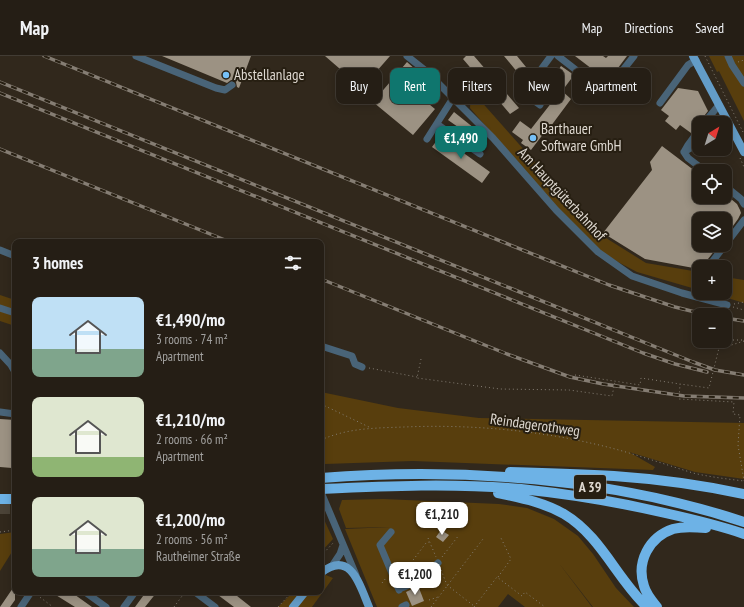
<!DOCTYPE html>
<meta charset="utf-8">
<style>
body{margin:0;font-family:"PT Sans Narrow",sans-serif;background:#312b22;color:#f1f3f6;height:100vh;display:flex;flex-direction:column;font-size:15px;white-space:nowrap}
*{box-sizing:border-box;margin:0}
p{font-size:13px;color:#a3a2a0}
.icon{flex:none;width:22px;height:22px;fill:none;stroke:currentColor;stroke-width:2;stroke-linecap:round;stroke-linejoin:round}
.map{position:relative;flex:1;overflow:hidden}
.drawer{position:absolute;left:12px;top:183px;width:312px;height:356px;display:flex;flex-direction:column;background:#251e15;border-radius:8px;box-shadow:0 2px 10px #0003,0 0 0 1px #423c34}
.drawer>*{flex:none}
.top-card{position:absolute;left:336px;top:12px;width:348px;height:36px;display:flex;gap:8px}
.needle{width:26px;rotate:38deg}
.buttons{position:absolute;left:692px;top:60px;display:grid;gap:8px}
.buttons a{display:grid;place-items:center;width:40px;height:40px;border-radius:8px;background:#251e15;box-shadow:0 2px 10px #0003,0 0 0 1px #423c34;font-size:20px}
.price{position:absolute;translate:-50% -34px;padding:0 9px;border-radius:8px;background:#fff;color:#222;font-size:13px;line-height:26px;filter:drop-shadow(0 1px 2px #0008)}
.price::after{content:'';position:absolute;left:50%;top:24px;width:12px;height:9px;margin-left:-6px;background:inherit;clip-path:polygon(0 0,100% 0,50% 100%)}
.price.current{background:#0f766e;color:#fff}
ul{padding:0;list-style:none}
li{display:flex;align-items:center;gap:12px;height:100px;padding:0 20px}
li span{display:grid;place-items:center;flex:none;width:112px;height:80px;border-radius:8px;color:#555}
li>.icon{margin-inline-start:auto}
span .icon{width:48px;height:48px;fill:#fffc;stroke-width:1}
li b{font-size:17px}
h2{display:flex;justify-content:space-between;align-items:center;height:48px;padding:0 20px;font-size:17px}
.chip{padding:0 14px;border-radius:8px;background:#251e15;box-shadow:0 2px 10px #0003,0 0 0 1px #423c34;font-size:14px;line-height:36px}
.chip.current{background:#0f766e;color:#fff}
header{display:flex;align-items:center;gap:24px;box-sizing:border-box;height:56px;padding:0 20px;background:#251e15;border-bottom:1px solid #423c34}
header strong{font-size:19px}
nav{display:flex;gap:22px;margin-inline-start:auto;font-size:14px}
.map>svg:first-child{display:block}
.green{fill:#583e0d}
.building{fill:#9c9283}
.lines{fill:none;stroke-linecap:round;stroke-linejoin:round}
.highway-tunnel{stroke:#4b4337;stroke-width:10;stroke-dasharray:10 5;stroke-linecap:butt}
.path{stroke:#857e74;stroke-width:1;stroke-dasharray:1 3;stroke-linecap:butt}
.minor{stroke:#496478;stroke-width:7}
.major{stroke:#639cc7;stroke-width:8}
.highway{stroke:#6db2e6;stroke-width:10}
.rail-casing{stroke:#857d73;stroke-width:3.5}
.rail{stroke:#271f12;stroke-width:2;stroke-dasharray:6;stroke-linecap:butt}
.poi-dot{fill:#76c0f7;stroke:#271f12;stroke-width:1.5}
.labels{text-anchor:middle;stroke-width:4;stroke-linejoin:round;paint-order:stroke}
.shield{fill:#271f12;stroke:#a8a198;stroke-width:1}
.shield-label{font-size:14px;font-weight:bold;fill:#dfd9d1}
.poi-label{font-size:15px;fill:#dfd9d1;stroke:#271f12;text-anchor:start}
.street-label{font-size:15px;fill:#dfd9d1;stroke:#271f12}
</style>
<header>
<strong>Map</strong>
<nav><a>Map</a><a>Directions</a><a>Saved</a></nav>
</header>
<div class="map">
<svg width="744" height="551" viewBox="0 0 744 551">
<rect width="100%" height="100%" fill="#31281c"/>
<path class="green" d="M709 0H744V65L719 15 717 16Z
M471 34 598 177 646 207 699 216V234L637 216 618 206 601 195 558 153 470 52Z
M725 221 744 224V247L711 237H725Z
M0 239 15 244V270L0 265Z
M321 336 398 352 479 362 744 367V423L695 416 629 396 655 411 653 414 413 405 325 408 321 401Z
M383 443 499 448 527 452 554 463 578 480 593 498 616 532 634 551H593L558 506 592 551H525L508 538 498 551H377L345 473 390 471 346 472 339 453 342 444Z
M321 457 333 483 321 496Z
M15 476V491L0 515V478Z
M321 517 333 522 312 551H278L293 536H321Z"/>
<path class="building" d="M162 0H251L239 32 237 31 236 26 234 24H231L227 27Z
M325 0H390L362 32Z
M466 0H474L519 52 510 58 463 3Z
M504 0H517L526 11 518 17Z
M575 0H603L606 2 608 0H627L606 28 594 19 596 16Z
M407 6 435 31 424 44 435 53 413 79 373 46Z
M561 10 574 19 562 35 571 43 545 78 544 77 531 94 521 87 523 84 512 76 520 65 531 73 552 46 553 43 543 36Z
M678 32 698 35 708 55 691 77 680 69 676 74 665 65 669 60 661 54Z
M454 56 479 76 475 83 448 64Z
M440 80 490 116 482 127 432 91Z
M662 90 699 118V141H725V138L737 148 740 154 741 157 738 163 725 181V163H699V189H719L708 203 704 211H699V213L645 203 603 177 652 114 650 106Z
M0 363 15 364 12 412 0 411Z
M441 474 449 479 443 486 436 481Z
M15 529V544L10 551H0Z
M416 531 417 533 419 532 424 545 412 550 406 536Z
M51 536H71L92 551H75Z
M146 536H157L145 551H135Z
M214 536H232L251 551H234Z"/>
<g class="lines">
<path class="highway-tunnel" d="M0 453H15"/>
<path class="path" d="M705 0 744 78
M738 6 744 4
M740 102 744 111
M734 248 744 246
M733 251 744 254
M692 278 699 281
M725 282 731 270 729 256
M725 284H744
M707 285 719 292 723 285
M744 285 722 292H719L709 332 680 328 679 343 734 346 733 358 740 359 738 389 744 425
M421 303 417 322 500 333 569 334 612 340 615 326
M369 312 417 321
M575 319 640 329 641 322 680 328
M321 348 371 372
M321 384C347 372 376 372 404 371 474 368 547 375 615 393 641 400 667 409 693 417 710 421 727 423 744 425
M0 476 15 474
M428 482 436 501
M321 500 334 486
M442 501 459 479
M441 514 447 529 474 550
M401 520 426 487 429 486
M498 521 511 503 501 482
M382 527 386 522
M37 539 53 551
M429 544 438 541
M174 551 185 536
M278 551 292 536
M431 551 483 483
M474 551 497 521 522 540 525 536 545 551"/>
<path class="minor" d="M136 0 216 32 225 34 232 29
M407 0 426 15 493 82 556 154 598 196 632 220 682 237 727 249
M558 0 603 35 608 33 634 0
M728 0 732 9 744 27
M660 47 688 9 696 4
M540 49 521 35 531 27 551 0
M704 67 719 49
M714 67 726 63
M437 68 480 98
M427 83 453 42
M684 96 688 102 705 115
M684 96 688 89 699 74
M684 96 692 91 699 82
M725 130 741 143 744 148
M0 194 15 200
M712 206 744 164
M0 252 15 257
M321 290 352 300 355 308 362 311
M0 297 11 309 15 316
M0 356 15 358
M321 436 356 519
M391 476 380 489 399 534
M332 510 340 498 343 489
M399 533C418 526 424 521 438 507
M85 536 106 551
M195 536 215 551
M21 551 31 536
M124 551 135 536
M402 551 406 549"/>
<path class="major" d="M693 0 744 96
M321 517C351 493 360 530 369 551
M293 551 305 536"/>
<path class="highway" d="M510 416C545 417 579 418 614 420 658 423 701 429 744 438
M321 422C458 411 613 422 744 466
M321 433C387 430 455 427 521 433 570 438 618 446 665 457 692 463 718 469 744 478
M498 437C521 442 543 446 564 458 601 480 617 523 647 551
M0 443H15
M657 551C652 545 646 538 644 530 636 506 649 481 673 473 683 470 695 471 706 472"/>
<defs>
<path id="rail" d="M44 0 609 229 675 251 707 259
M0 26 693 306 715 314 744 319
M0 37 643 297 675 308 707 316
M0 93 230 186
M321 223 507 298 570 321 603 328 684 340 744 342
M725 262 744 265"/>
</defs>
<use href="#rail" class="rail-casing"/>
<use href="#rail" class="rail"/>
</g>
<g class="poi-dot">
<circle cx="226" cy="19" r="4"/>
<circle cx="533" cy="82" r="4"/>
</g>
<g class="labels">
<rect class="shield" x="574" y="419" width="32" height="24" rx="3"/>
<g class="shield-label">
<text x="590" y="436">A 39</text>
</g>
<g class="poi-label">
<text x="234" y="24">Abstellanlage</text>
<text x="541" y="78">Barthauer<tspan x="541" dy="17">Software GmbH</tspan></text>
</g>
<g class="street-label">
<text transform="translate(562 138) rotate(47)" y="5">Am Hauptgüterbahnhof</text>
<text transform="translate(535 369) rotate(8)" y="5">Reindagerothweg</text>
</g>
</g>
</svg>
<div class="buttons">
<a><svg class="needle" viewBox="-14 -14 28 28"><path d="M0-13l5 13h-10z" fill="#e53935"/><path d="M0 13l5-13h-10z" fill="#a3a2a0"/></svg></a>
<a><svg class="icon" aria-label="locate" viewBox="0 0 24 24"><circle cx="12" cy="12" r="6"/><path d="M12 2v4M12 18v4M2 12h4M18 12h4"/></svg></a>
<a><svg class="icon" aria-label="layers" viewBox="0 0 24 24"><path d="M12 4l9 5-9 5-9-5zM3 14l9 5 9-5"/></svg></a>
<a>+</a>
<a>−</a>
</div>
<b class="price current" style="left:461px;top:104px">€1,490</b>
<b class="price" style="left:442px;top:480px">€1,210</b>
<b class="price" style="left:415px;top:540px">€1,200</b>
<div class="top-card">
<a class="chip">Buy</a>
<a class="chip current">Rent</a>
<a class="chip">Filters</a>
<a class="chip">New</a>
<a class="chip">Apartment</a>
</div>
<section class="drawer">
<h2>3 homes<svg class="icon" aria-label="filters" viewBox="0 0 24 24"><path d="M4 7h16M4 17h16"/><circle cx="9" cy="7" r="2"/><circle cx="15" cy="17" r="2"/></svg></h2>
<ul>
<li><span style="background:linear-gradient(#bfe0f5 65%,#7fa58c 0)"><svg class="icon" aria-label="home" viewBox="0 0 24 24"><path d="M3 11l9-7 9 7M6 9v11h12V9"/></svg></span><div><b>€1,490/mo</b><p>3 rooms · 74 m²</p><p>Apartment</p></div></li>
<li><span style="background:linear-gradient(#dfe7d0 75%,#8fb573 0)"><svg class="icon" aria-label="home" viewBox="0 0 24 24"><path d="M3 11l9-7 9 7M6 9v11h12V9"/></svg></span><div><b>€1,210/mo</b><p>2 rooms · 66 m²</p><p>Apartment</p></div></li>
<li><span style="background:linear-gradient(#dfe7d0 65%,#7fa58c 0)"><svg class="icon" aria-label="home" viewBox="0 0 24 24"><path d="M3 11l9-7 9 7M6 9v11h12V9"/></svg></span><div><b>€1,200/mo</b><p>2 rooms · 56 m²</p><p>Rautheimer Straße</p></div></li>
</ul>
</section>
</div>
